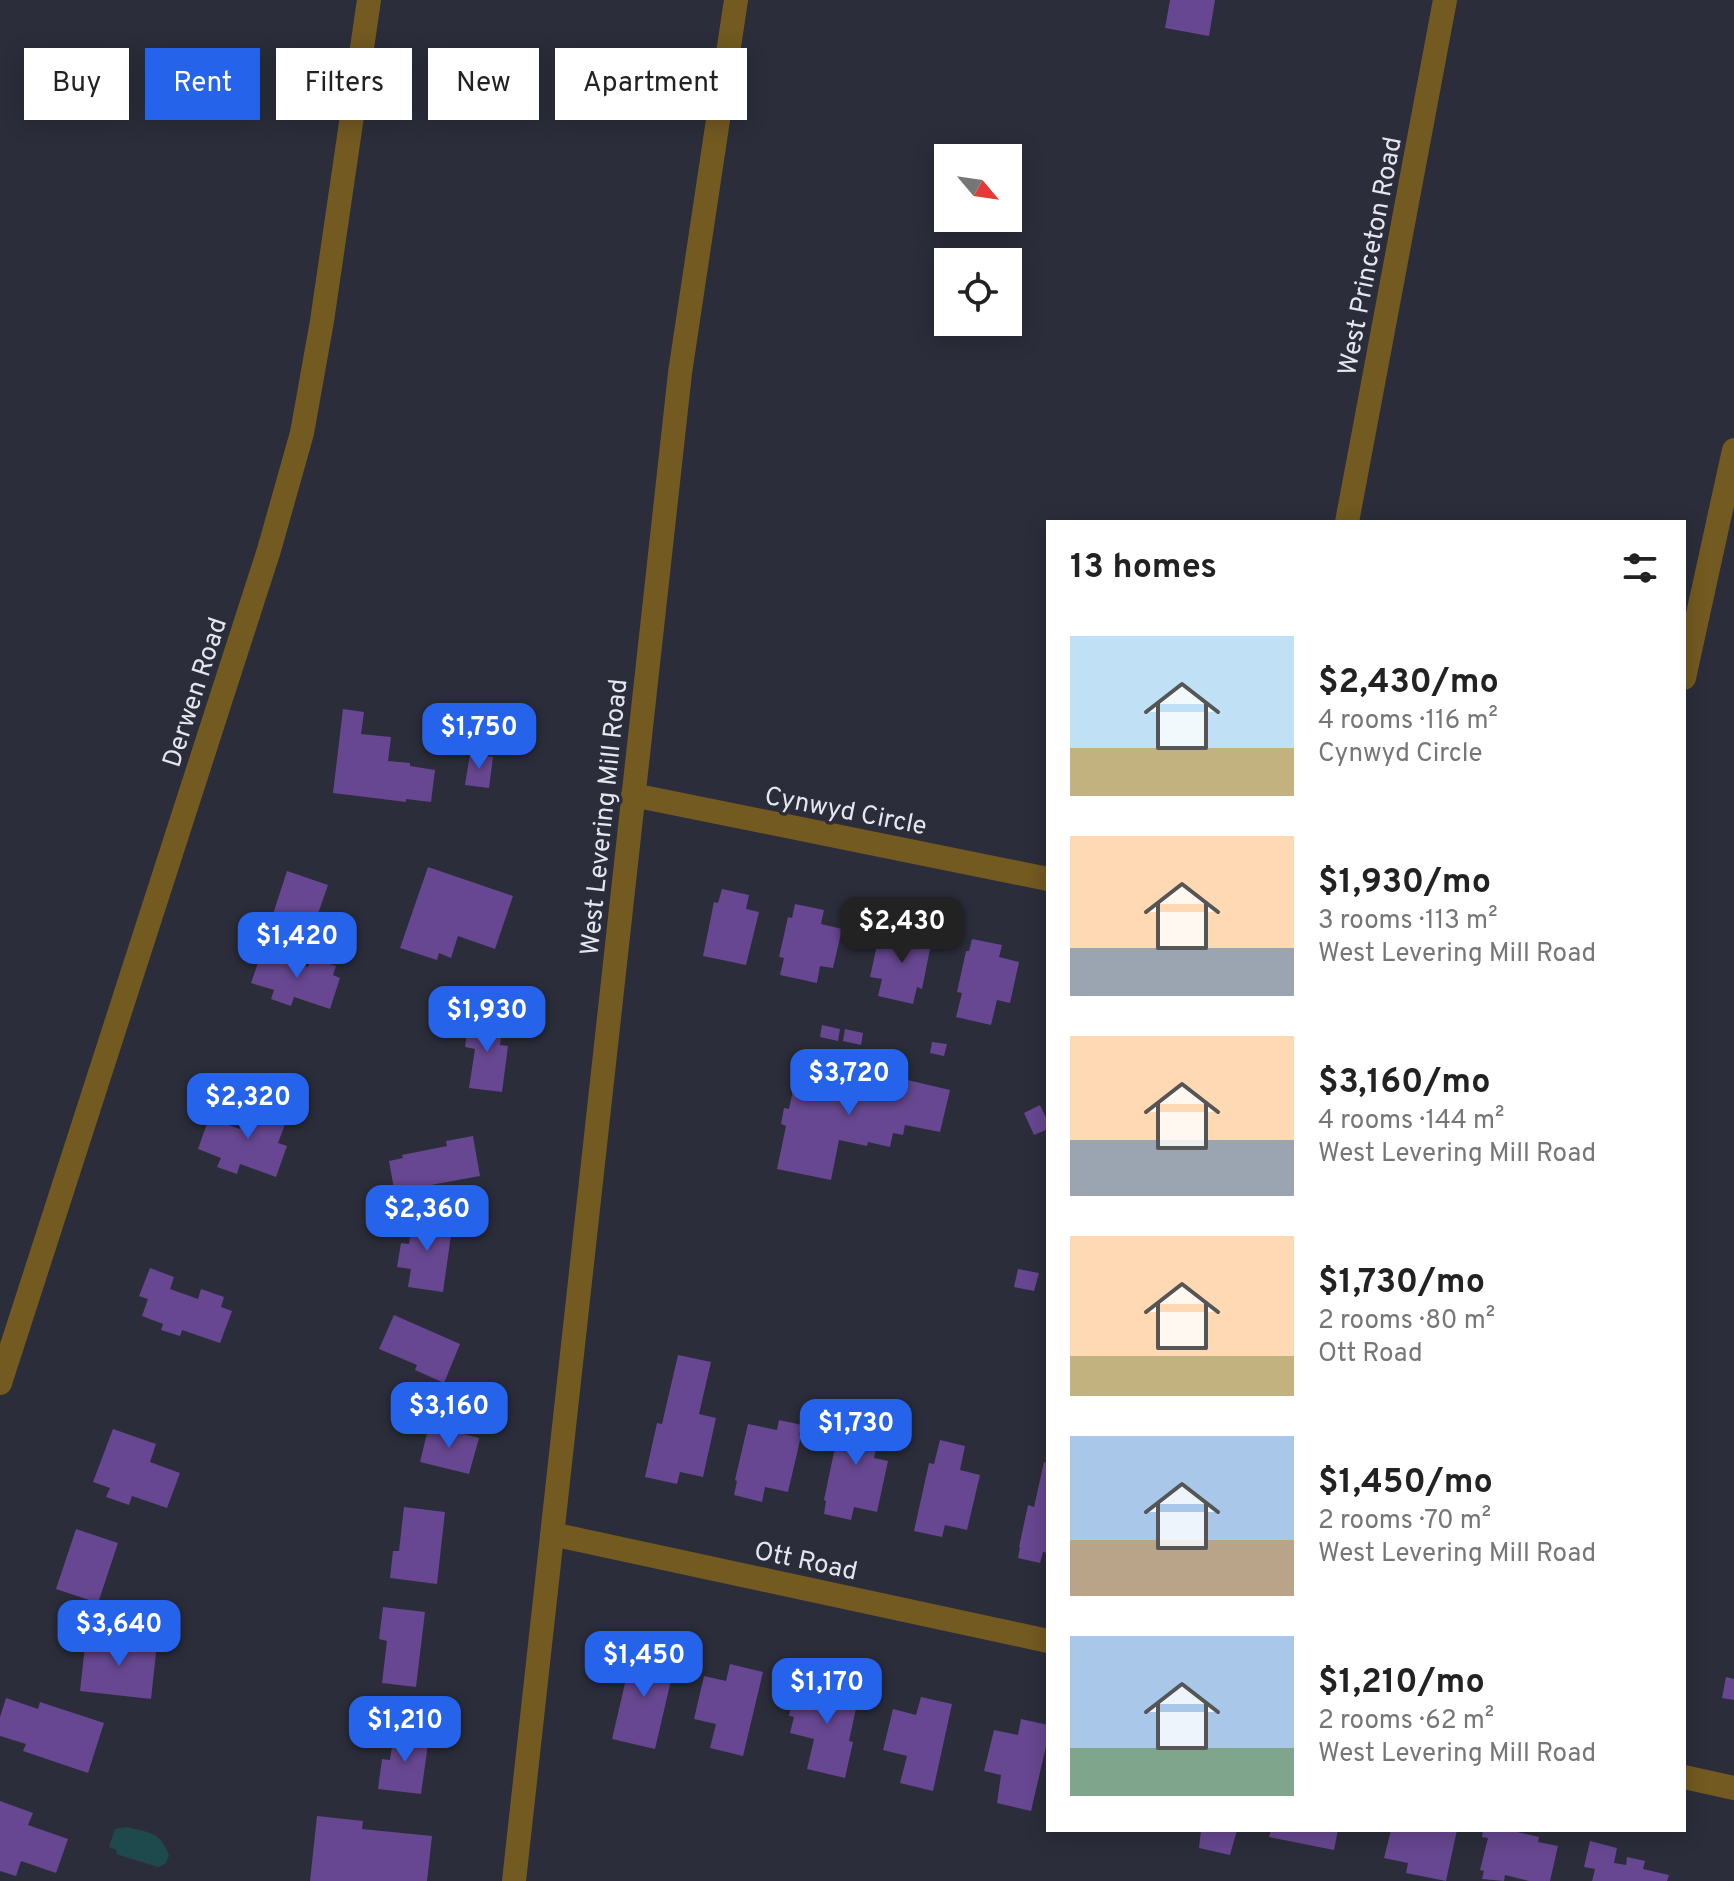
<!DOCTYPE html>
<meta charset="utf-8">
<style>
body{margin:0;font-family:Overpass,sans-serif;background:#f6f6f6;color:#222;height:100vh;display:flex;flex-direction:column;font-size:30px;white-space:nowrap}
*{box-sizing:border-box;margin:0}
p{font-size:26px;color:#767676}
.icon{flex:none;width:44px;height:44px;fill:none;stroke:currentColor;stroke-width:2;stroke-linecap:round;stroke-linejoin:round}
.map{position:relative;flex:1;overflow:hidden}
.drawer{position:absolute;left:1046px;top:520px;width:640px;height:1312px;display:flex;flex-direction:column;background:#fff;border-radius:0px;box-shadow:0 4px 20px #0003}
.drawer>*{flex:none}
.hud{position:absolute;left:24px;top:48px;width:760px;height:72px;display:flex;gap:16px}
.needle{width:52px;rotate:119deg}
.buttons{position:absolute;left:934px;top:144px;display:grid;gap:16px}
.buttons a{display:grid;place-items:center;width:88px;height:88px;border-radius:0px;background:#fff;box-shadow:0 4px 20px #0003;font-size:40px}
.price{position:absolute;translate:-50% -68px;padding:0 18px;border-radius:16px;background:#2563eb;color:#fff;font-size:26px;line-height:52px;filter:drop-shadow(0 2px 4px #0008)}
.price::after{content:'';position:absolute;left:50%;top:48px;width:24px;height:18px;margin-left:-12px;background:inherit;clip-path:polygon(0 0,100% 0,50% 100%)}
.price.selected{background:#222;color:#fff}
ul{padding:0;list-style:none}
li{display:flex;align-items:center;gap:24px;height:200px;padding:0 24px}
li span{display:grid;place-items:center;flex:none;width:224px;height:160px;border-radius:0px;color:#555}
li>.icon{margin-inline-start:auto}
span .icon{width:96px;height:96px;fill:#fffc;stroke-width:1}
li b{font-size:34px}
h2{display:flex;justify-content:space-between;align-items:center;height:96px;padding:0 24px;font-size:34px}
.pill{padding:0 28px;border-radius:0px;background:#fff;box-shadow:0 4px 20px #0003;font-size:28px;line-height:72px}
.pill.selected{background:#2563eb;color:#fff}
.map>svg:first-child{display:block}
.water{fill:#1f4a4d}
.building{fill:#674791}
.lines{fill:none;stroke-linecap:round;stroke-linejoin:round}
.minor{stroke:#735a21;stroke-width:24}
.labels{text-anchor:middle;stroke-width:7;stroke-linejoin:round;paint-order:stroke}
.street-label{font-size:26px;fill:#e5e7ef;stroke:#2b2d3a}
</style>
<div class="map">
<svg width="1734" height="1881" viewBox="0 0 1734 1881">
<rect width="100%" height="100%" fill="#2b2d3a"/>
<path class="water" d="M126 1827C149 1833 161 1831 169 1856L165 1864 158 1867 116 1854 117 1850 109 1847 115 1829Z"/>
<path class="building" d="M1170 0H1215L1209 36 1165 28Z
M343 709 364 712 361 734 391 737 388 761 410 763V766L435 770 431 802 406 799V802L333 793Z
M470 754 493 757 489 788 465 785Z
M428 867 513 896 495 949 458 936 451 958 439 953 437 960 400 948Z
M287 871 328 885 313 928 273 914Z
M722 889 749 895 746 909 759 912 746 965 703 956 714 902 718 903Z
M795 904 824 910 821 924 842 929 833 968 820 966 817 983 780 975 784 958 779 957 788 917 792 918Z
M904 928 933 934 922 989 917 987 913 1004 878 996 882 979 870 977 879 936 901 941Z
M972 939 1002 945 999 957 1019 962 1010 1003 997 1000 991 1025 956 1017 962 993 957 992 966 951H969Z
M262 951 308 967 311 958 336 966 333 975 340 978 330 1009 294 997 291 1006 271 999 274 990 251 983Z
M469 1016 503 1021 500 1045 508 1046 502 1092 469 1088 475 1049 465 1047Z
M822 1025 840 1029 838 1041 820 1037Z
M845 1029 863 1033 861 1045 843 1041Z
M932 1042 947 1044 944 1056 930 1053Z
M799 1061 853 1071 850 1086 895 1096 899 1078 950 1090 940 1132 905 1125 903 1135 893 1133 890 1147 868 1142 867 1146 839 1140 831 1180 777 1169 786 1126 781 1124 784 1108 789 1109Z
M250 1102 288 1116 278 1143 287 1146 276 1177 240 1164 237 1174 217 1167 221 1158 198 1149 209 1118 240 1129Z
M1040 1105 1048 1122V1129L1034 1135 1024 1113Z
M473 1136 480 1176 409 1189V1187L394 1189 389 1161 403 1158 402 1155 447 1146 446 1141Z
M413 1214 453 1221 443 1292 408 1287 411 1269 397 1267 401 1243 409 1244Z
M150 1268 174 1277 170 1289 198 1299 201 1289 224 1297 221 1307 232 1311 220 1343 182 1330 180 1336 161 1330 163 1324 142 1316 148 1299 139 1296Z
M1018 1269 1039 1273 1034 1291 1014 1287Z
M394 1315 460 1344 444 1383 415 1370 417 1365 379 1349Z
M678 1355 711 1362 699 1414 716 1418 703 1477 680 1472 677 1484 645 1477 657 1423 662 1424Z
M843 1409 883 1417 874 1458 888 1461 877 1512 854 1507 851 1520 824 1514 826 1501 824 1500Z
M779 1420 802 1425 799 1435 801 1436 788 1492 765 1487 762 1502 734 1495 737 1481 735 1480 748 1424 777 1430Z
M429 1425 479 1438 469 1474 420 1462Z
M113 1429 156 1444 150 1462 180 1473 167 1508 132 1496 129 1505 106 1497 110 1488 93 1482Z
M940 1440 965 1446 960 1470 980 1475 967 1530 945 1525 942 1537 914 1531 929 1463 934 1464Z
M1044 1462 1048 1463V1553L1043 1552 1040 1563 1018 1558 1020 1547H1019L1028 1505 1034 1507Z
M404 1507 445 1512 437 1584 390 1578 393 1551H399Z
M76 1529 118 1543 98 1603 56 1589Z
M383 1607 425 1612 416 1687 382 1683 387 1641 379 1639Z
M86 1637 157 1644 151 1699 80 1691Z
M633 1649 676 1659 655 1749 612 1739Z
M730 1664 763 1672 743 1756 710 1748 716 1724 694 1719 704 1676 726 1681Z
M1726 1677 1734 1679V1700L1722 1698Z
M839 1680 861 1685 849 1741 853 1742 845 1778 807 1769 814 1739 790 1733 794 1717 789 1716 795 1688 835 1697Z
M921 1697 952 1704 933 1791 900 1783 907 1756 883 1750 893 1709 916 1715Z
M6 1698 38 1709 40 1702 104 1723 88 1773 23 1751 26 1744 0 1736V1717Z
M1021 1719 1048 1725V1738L1031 1811 997 1803 1001 1775 984 1771 994 1730 1018 1735Z
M394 1732 429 1737 421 1794 378 1789 382 1759 390 1760Z
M0 1801 33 1813 28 1825 68 1839 56 1873 21 1861 16 1876 0 1871Z
M317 1816 363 1821 362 1829 432 1836 427 1881H310Z
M1201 1830H1237L1230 1855 1199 1848Z
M1271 1830H1338L1334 1850 1269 1837Z
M1391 1830H1457L1446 1881 1406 1873 1408 1863 1384 1858Z
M1483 1830H1508L1539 1837 1538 1842 1558 1846 1550 1881H1529L1505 1875 1504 1881 1482 1879 1484 1871 1480 1870 1488 1838 1482 1837Z
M1590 1841 1617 1848 1614 1863 1626 1865 1627 1857 1645 1861 1643 1869 1669 1875 1667 1881H1592L1595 1869 1584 1867Z"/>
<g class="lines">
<path class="minor" d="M1347 522 1445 0
M1684 678 1734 450
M633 795 1048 879
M0 1383 269 550 302 433 322 321 369 0
M552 1534 1048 1641
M1684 1777 1734 1788
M514 1881 680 373 736 0"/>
</g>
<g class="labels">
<g class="street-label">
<text transform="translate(1369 256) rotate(-79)" y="9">West Princeton Road</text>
<text transform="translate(194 692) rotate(-72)" y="9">Derwen Road</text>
<text transform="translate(846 810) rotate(11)" y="9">Cynwyd Circle</text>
<text transform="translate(603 817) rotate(-84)" y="9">West Levering Mill Road</text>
<text transform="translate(806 1560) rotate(12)" y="9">Ott Road</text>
</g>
</g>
</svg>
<div class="buttons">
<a><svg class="needle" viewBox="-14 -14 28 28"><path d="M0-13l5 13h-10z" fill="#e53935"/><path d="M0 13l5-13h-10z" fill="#767676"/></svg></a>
<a><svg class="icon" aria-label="locate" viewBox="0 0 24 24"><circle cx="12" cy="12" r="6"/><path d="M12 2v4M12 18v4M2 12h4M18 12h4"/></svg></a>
</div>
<b class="price" style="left:479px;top:771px">$1,750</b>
<b class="price selected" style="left:902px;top:965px">$2,430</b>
<b class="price" style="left:297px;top:980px">$1,420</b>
<b class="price" style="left:487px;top:1054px">$1,930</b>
<b class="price" style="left:849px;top:1117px">$3,720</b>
<b class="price" style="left:248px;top:1141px">$2,320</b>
<b class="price" style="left:427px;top:1253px">$2,360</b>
<b class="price" style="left:449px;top:1450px">$3,160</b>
<b class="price" style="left:856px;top:1467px">$1,730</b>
<b class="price" style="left:119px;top:1668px">$3,640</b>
<b class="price" style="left:644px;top:1699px">$1,450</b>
<b class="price" style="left:827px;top:1726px">$1,170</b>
<b class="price" style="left:405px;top:1764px">$1,210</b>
<div class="hud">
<a class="pill">Buy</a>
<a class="pill selected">Rent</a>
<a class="pill">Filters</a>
<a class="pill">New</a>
<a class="pill">Apartment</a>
</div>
<section class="drawer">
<h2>13 homes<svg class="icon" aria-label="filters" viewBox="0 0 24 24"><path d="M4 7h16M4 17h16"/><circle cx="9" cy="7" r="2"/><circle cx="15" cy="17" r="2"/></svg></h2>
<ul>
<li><span style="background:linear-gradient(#bfe0f5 70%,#c2b280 0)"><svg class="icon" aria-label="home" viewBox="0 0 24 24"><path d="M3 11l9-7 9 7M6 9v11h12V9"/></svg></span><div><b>$2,430/mo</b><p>4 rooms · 116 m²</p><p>Cynwyd Circle</p></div></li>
<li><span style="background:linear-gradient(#ffd9b3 70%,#9aa5b1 0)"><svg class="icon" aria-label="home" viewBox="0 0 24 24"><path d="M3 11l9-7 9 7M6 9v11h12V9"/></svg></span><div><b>$1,930/mo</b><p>3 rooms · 113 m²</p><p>West Levering Mill Road</p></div></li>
<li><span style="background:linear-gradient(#ffd9b3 65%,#9aa5b1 0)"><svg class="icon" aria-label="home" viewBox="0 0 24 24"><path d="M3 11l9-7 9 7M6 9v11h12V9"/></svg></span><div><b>$3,160/mo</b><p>4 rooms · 144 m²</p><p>West Levering Mill Road</p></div></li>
<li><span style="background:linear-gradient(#ffd9b3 75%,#c2b280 0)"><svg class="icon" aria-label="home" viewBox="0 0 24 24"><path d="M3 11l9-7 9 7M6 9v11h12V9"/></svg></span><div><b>$1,730/mo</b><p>2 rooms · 80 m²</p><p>Ott Road</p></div></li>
<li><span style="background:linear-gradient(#a9c7e8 65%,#b9a48a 0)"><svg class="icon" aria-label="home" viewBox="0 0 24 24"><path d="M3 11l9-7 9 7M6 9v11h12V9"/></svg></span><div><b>$1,450/mo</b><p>2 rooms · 70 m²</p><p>West Levering Mill Road</p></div></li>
<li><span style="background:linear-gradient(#a9c7e8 70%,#7fa58c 0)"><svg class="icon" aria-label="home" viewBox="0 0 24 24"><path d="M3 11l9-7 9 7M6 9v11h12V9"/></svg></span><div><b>$1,210/mo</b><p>2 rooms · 62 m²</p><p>West Levering Mill Road</p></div></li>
</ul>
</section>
</div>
